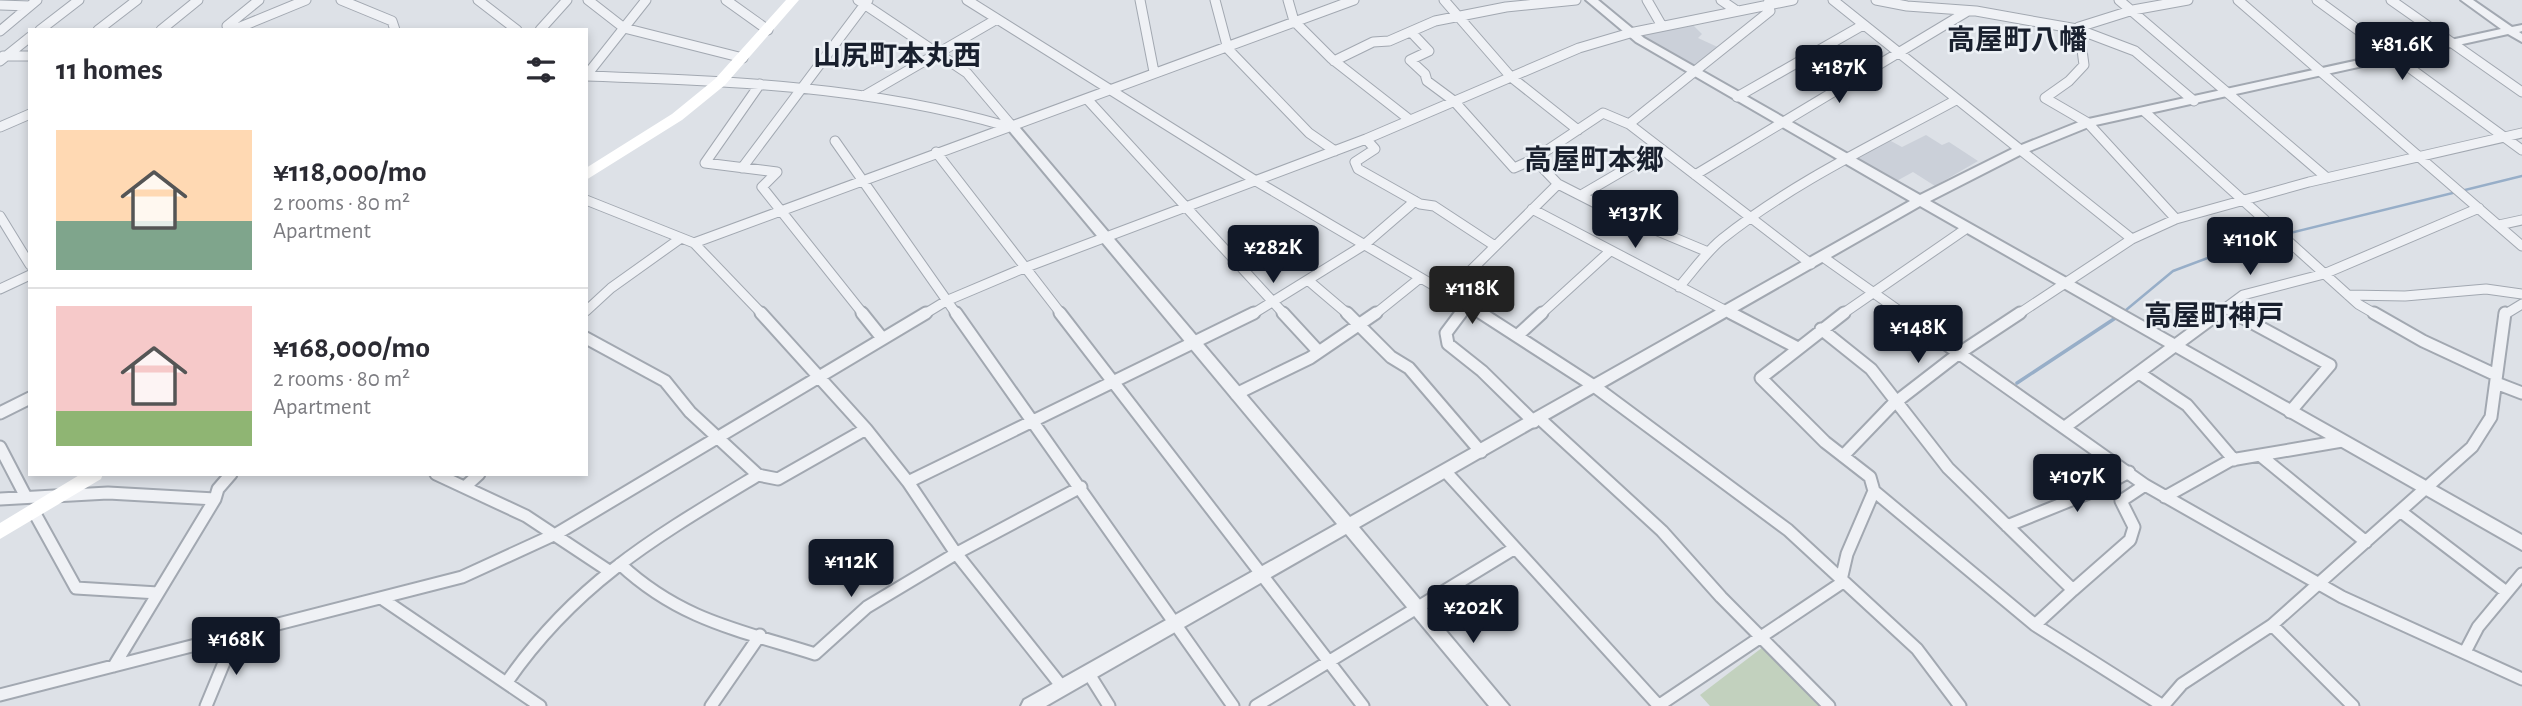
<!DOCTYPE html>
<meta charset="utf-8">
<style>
body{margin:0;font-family:"Alegreya Sans","Noto Sans JP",sans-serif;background:#f7f7f7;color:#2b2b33;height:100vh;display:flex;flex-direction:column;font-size:26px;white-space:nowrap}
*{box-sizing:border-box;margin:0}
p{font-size:23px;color:#7c7c81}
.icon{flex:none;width:38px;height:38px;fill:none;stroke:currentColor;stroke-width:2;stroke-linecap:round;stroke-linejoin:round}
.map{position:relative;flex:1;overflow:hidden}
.details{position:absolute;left:28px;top:28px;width:560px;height:448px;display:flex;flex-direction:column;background:#fff;border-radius:0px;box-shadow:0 4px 10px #0003}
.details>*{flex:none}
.price{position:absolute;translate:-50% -60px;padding:0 16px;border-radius:7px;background:#111827;color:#fff;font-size:23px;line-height:46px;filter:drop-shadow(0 2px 4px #0008)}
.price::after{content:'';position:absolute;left:50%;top:42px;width:21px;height:16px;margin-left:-10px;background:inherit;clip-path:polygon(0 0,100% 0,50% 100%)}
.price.selected{background:#222;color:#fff}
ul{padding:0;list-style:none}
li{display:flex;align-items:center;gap:21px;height:175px;padding:0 28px}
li+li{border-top:2px solid #e1e1e2}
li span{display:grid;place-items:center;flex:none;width:196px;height:140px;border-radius:0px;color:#555}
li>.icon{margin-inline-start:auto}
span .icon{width:84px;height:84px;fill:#fffc;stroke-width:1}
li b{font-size:30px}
h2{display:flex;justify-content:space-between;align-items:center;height:84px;padding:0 28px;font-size:30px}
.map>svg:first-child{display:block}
.built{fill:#cbd0d9}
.green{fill:#c2d1be}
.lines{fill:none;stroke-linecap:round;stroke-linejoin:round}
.stream-far1{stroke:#97aec8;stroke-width:2.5}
.stream{stroke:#97aec8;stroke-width:3.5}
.minor-far1-casing{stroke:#a2a8b1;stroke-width:11}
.minor-casing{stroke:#a2a8b1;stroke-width:15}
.tertiary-casing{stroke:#a2a8b1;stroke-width:4}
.minor-far1{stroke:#eff1f5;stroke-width:9}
.minor{stroke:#eff1f5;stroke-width:11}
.tertiary{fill:#eff1f5;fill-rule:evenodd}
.secondary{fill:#fff;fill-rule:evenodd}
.labels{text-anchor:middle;stroke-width:5;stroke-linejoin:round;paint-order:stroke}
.quarter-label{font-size:28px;font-weight:bold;fill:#19202e;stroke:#ecf0f5}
</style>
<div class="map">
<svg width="2522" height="706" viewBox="0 0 2522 706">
<rect width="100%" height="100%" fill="#dde1e7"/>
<path class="built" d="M1690 22 1702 34 1698 38 1722 49 1694 71 1632 33Z
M1926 135 1942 145 1949 142 1978 161 1935 186 1913 172 1893 183 1852 160 1889 140 1902 147Z"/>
<path class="green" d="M1763 647 1819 706H1710L1700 695Z"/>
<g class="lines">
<path class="stream-far1" d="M2120 315 2173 271 2245 244 2522 176"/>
<path class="stream" d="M2017 383 2123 313"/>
<defs>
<path id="minor-far1" d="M341 0 392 21 395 30
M478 0 517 30
M588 0 624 28 743 58
M726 0 768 30
M858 0 967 73 1011 125
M967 0 1256 181 1484 315
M1140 0 1154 72
M1215 0 1228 49 1309 133 1335 151
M1288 0 1294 21 1332 59 1410 120
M1444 0 1511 77 1578 130
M1647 0 1662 26
M1721 0 1737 11
M1833 0 2132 239
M1876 0 1907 6 1976 11 2077 29 2135 51 2194 101
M2119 0 2327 178
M2238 0 2522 246
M2317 0 2522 150
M2391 0 2522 92
M1768 3 1770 11 1629 124 1811 264
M0 5 30 6
M40 30 79 0
M98 30 137 0
M161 30 198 0
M228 30 227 26 259 0
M233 30 306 0
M540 30 567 0
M0 31 37 0
M1411 32 1429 51 1410 60 1425 74 1427 81 1454 101 1514 168 1534 159 1603 113 1629 124
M3 56H30
M0 61 30 37
M1334 61 1373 42 1389 41 1435 21 1506 7 1576 0
M586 76C729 81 868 86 1006 126
M586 76 646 0
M760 84 705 163 777 172 762 187 864 315
M864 96 997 19
M1737 97 1863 25
M1087 99 1285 315
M2145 112 2358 304 2377 315
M0 127 30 114
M1366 139 1375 149 1355 162 1358 169 1420 204 1434 206 1495 246
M835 141 957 315
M936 152 1062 315
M1534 159 1558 184 1617 214 1708 252
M742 168 868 0
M1695 175 1968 11
M1583 194 1660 149
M586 200 694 243 763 315
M1532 209 1734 315
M0 216 30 265
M2176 219 2088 123 2045 98 2069 81 2084 65 2079 27 2133 10 2188 0
M2499 225 2522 220
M694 243 1354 0
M1823 257 1905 315
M1309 281 1349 315
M1679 287C1693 271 1706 252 1722 239 1792 183 1877 143 1956 100
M0 289 30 275
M1447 294 1558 184
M2348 295 2405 296 2486 289 2522 294
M2225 308 2238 315
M586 311 611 288 681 238
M923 315 946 301 1024 268 1366 139 1579 48 1630 33 1793 0
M1251 315 1364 245 1415 201
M1374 315 1420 278
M1460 315 1467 305
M1540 315 1608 253
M1841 315 1967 228
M2017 315 2132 239 2176 219 2309 182 2522 133
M2216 315 2243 295 2324 274 2479 208
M2504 315 2522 304"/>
<path id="minor" d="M761 313 866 429 908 482 955 552 1063 688
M862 313 882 338
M956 313 1233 706
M1060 313 1363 706
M1283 313 1319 352
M1347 313 1391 357 1409 368 1481 452
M1461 313 1446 333 1448 344 1482 371 1534 422
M1481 313 1594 386 1788 530 1917 649 1960 706
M1731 313 1796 347
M1844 313 1761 378 1825 442 1870 477 1874 491 2035 625 2163 706
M1902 313 2145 485 2342 597 2522 679
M2234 313 2330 365 2290 412
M2374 313 2423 341 2496 375
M1821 329 1871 369 1948 468 2073 590 2130 540 2134 527 2121 501 2145 485
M1518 335 1542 313
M586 338 665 381 690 412 758 475
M2139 373 2187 405 2234 460
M2496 383 2522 393
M1236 394 1310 358 1376 313
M0 413 30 398
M1539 418 1662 531 1721 597 1829 706
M2065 427 2219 313
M0 447 26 497
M1843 456 1892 405 1958 354 2020 313
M2261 456 2366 542
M1446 472 1659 706
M436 474 526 516 609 571
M908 482 1254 313
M467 485 479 474
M2165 497 2231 460 2342 441
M0 499 108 493 215 499
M2400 511 2505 591
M34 512 76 588 158 593
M2007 526 2096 490 2129 472
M620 564C680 620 739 630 815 654L867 607 957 553 1081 487
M1841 580 1847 554 1874 491
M384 600 540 706
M2035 625 2073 590
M2272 625 2353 706
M2465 652 2478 627 2522 574
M114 666 215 499 218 489 231 474
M1089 674 1109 706
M507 682C576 582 657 536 758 475L778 479 866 429
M0 695 462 577 558 533 926 313
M206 706 235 636
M711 706 760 635
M1256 706 1515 548
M1658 706 1843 582
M2163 706 2182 684 2272 625 2472 447 2491 417 2505 313"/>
<path id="tertiary" d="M1586 0H1598L1644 38 1920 195 2014 148 2084 120 2501 29 2461 0H2473L2512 27 2522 25V31L2519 32 2522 34V42L2508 34 2091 126 2022 154 1930 201 2522 535V550L1920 206 1359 527 1509 706H1489L1346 534 1046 706H1021L1024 700 1337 524 1007 128 1005 125 1007 122H1015L1350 517 1910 201 1636 42Z"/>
</defs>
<use href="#minor-far1" class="minor-far1-casing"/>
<use href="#minor" class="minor-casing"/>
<use href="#tertiary" class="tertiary-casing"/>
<use href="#minor-far1" class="minor-far1"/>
<use href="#minor" class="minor"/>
<use href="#tertiary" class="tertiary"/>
<path class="secondary" d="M786 0H799L725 85 682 120 586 180V168L672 114 715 79Z
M81 474H103L101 479 0 539V523Z"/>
</g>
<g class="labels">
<g class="quarter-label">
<text x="2017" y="49">高屋町八幡</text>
<text x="897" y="65">山尻町本丸西</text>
<text x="1594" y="169">高屋町本郷</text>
<text x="2214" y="325">高屋町神戸</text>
</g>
</g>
</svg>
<b class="price" style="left:2402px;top:82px">¥81.6K</b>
<b class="price" style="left:1839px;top:105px">¥187K</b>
<b class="price" style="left:1635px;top:250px">¥137K</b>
<b class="price" style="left:2250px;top:277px">¥110K</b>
<b class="price" style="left:1273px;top:285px">¥282K</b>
<b class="price selected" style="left:1472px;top:326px">¥118K</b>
<b class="price" style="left:1918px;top:365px">¥148K</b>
<b class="price" style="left:2077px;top:514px">¥107K</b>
<b class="price" style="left:851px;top:599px">¥112K</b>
<b class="price" style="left:1473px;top:645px">¥202K</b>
<b class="price" style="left:236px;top:677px">¥168K</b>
<section class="details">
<h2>11 homes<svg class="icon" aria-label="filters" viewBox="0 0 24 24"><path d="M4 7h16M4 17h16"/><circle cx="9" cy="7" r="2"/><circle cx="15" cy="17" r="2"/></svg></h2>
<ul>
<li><span style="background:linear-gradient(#ffd9b3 65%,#7fa58c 0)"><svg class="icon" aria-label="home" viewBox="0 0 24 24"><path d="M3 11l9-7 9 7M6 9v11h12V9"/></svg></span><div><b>¥118,000/mo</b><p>2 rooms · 80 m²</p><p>Apartment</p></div></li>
<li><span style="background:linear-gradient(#f6c9c9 75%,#8fb573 0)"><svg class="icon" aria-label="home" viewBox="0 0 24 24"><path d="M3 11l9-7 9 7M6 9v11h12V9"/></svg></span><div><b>¥168,000/mo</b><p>2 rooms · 80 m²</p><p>Apartment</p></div></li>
</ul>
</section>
</div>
